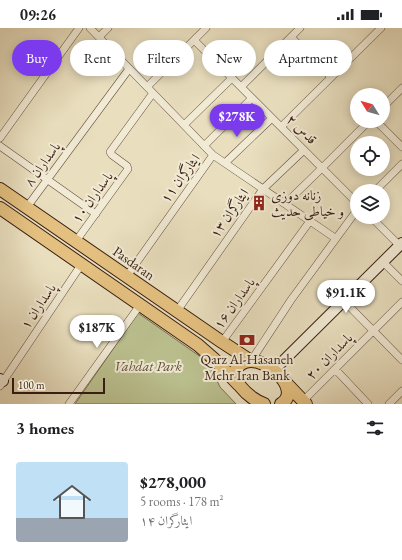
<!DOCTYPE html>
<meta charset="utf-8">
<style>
body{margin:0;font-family:"EB Garamond",Amiri,serif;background:#f6f6f6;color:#202124;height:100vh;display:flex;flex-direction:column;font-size:15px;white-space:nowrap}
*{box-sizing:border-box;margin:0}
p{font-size:13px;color:#757577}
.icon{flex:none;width:22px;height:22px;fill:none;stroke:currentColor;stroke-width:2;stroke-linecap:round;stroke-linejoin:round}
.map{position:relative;height:376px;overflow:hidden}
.side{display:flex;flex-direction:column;background:#fff;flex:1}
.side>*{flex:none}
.guide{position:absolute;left:12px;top:12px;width:378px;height:36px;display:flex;gap:8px}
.needle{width:26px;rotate:307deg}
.fabs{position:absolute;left:350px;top:60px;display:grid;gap:8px}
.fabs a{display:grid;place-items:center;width:40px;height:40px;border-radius:50%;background:#fff;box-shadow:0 2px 10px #0003;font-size:20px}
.scale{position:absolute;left:12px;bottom:10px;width:93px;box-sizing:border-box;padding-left:4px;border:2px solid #391e11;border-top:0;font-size:11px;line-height:14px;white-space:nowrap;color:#391e11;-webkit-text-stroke:3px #f1ead5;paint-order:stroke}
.price{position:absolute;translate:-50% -34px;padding:0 9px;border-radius:14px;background:#fff;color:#222;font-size:13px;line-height:26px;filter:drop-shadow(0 1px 2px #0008)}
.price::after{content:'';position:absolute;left:50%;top:24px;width:12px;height:9px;margin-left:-6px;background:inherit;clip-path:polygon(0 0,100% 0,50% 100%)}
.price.selected{background:#7c3aed;color:#fff}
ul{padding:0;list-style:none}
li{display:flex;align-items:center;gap:12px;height:100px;padding:0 16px}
li span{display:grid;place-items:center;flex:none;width:112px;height:80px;border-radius:4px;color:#555}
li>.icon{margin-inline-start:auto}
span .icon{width:48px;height:48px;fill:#fffc;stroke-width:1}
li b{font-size:17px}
h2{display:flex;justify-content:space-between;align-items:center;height:48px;padding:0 16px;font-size:17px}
.chip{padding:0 14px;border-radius:18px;background:#fff;box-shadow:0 2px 10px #0003;font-size:14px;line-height:36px}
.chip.selected{background:#7c3aed;color:#fff}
.status{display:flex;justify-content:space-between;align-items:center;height:28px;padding:0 20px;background:#fff;direction:ltr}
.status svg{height:11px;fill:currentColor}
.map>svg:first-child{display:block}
.green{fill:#bbc08f;stroke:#7a6f50}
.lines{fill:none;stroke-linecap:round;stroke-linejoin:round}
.street-casing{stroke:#654e3c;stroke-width:8}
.secondary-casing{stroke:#391e11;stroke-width:12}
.primary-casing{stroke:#391e11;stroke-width:14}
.street{stroke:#f1ead5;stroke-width:7}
.secondary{stroke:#f1ead5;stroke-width:10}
.primary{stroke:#e4c080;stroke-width:12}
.labels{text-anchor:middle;stroke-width:4;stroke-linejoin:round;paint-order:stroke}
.street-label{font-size:14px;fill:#391e11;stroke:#f1ead5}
.poi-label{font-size:14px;fill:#391e11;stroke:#f1ead5;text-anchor:start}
.park-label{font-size:14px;font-style:italic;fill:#604f37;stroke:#f1ead5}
</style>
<div class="status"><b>09:26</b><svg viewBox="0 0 49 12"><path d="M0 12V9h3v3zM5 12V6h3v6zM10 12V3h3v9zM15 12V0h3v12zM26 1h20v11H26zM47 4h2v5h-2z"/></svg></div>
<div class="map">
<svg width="402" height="376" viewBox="0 0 402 376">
<rect width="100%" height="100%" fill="#e9dfbf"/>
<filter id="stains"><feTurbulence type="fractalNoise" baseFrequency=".005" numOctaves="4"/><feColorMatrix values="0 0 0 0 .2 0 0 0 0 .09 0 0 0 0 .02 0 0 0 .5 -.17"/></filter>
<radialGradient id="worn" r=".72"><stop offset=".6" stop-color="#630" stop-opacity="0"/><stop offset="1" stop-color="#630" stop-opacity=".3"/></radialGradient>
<path class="green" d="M138 285 208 334 220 359 236 376H75Z"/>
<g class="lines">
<defs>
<path id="street" d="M90 0 213 127 335 210
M99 9 108 0
M291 9 331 49
M194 12 357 175
M147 59 206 0
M241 59 300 0
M383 79 402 60
M376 93 402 119
M184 97 232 50
M281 99 381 0
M0 110 79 0
M0 118 96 186
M204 118 252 70
M225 135 272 90
M375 163 402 136
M285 176 322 140 369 93
M27 179 129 41
M371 189 399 217
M76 213 128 141 127 138 112 127 110 124 153 65
M383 234 402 253
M127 248 213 127
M344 273 402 332
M177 283 263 161 304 122
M222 314 310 193
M251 333 291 272 357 182
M335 341 368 376
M0 358 81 237
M308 368 402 274
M69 376 140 277
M389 376 402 363"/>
<path id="secondary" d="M274 342 402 215
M0 351 3 353"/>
<path id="primary" d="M0 161 222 314 251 333
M0 180 198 317 214 331 239 357
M286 355 306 376
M264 376C251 372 223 348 241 336 260 322 305 361 281 376"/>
</defs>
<use href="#street" class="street-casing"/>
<use href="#secondary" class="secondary-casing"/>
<use href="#primary" class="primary-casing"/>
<use href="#street" class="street"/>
<use href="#secondary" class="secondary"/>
<use href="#primary" class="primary"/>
</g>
<defs>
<symbol id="building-bare" viewBox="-9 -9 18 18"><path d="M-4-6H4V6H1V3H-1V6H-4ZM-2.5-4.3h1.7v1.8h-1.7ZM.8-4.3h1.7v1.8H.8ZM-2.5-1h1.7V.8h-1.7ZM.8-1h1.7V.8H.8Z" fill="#8f2418" stroke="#f1ead5" stroke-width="2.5" paint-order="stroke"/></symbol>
<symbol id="bank-bare" viewBox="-9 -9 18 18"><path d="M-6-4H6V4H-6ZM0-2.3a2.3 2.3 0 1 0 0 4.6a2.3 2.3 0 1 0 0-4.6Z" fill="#8f2418" stroke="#f1ead5" stroke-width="2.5" paint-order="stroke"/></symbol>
</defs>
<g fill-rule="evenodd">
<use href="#building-bare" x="248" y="164" width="22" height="22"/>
<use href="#bank-bare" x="236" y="301" width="22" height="22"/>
</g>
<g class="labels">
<g class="street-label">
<text transform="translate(302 101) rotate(45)" y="5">قدس ۲</text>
<text transform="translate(42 136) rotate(-54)" y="5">پاسداران ۸</text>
<text transform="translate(180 150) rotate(-54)" y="5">ایثارگران ۱۱</text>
<text transform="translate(92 169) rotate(-54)" y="5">پاسداران ۱۰</text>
<text transform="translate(229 185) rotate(-55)" y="5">ایثارگران ۱۳</text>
<text transform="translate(134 235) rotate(35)" y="5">Pasdaran</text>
<text transform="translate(234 275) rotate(-54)" y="5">پاسداران ۱۶</text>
<text transform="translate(38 278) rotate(-56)" y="5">پاسداران ۱</text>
<text transform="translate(329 328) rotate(-45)" y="5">پاسداران ۲۰</text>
</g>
<g class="poi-label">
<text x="271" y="172">زنانه دوزی<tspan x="271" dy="16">و خیاطی حدیث</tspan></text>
<text x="247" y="336" text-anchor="middle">Qarz Al-Hasaneh<tspan x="247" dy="16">Mehr Iran Bank</tspan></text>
</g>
<g class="park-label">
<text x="148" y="343">Vahdat Park</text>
</g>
</g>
<rect width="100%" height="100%" filter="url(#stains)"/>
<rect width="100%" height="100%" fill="url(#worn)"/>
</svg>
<div class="fabs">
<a><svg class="needle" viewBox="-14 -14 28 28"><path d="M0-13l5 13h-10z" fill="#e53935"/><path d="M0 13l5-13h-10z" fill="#757577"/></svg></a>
<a><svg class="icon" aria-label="locate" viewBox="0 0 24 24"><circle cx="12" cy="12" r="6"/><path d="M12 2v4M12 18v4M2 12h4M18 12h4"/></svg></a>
<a><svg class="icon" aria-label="layers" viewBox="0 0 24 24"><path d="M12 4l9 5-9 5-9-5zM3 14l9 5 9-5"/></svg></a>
</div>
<div class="scale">100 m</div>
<b class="price selected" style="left:237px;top:110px">$278K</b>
<b class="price" style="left:346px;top:286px">$91.1K</b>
<b class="price" style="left:97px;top:321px">$187K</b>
<div class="guide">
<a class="chip selected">Buy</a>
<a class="chip">Rent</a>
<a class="chip">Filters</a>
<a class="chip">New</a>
<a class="chip">Apartment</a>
</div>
</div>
<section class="side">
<h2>3 homes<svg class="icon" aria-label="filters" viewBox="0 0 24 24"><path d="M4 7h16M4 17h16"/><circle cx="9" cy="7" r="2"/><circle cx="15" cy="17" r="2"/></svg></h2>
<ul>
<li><span style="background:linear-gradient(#bfe0f5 70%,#9aa5b1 0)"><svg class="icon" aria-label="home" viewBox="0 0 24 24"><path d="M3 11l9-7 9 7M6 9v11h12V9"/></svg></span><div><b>$278,000</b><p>5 rooms · 178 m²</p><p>ایثارگران ۱۴</p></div></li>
</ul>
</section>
